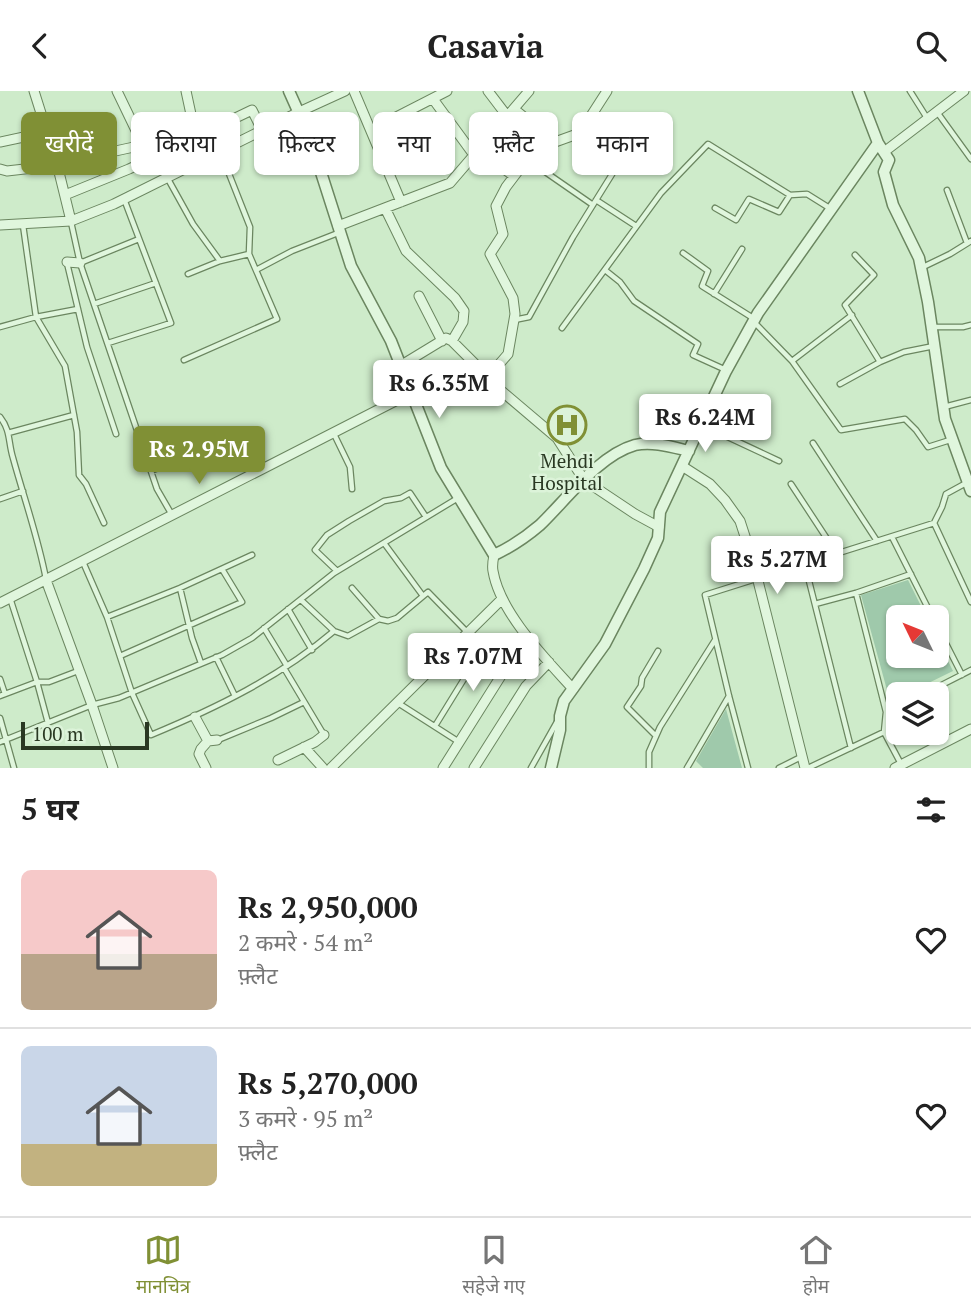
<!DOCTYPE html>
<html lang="hi">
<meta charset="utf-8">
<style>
body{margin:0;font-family:"PT Serif","Noto Sans Devanagari",serif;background:#f2f2f2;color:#222;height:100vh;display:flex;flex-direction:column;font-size:26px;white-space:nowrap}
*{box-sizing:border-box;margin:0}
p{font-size:23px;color:#767676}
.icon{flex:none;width:38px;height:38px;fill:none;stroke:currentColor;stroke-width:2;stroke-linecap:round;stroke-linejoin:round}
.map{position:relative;height:677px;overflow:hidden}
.drawer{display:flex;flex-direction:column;background:#fff;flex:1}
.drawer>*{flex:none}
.top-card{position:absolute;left:21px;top:21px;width:929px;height:63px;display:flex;gap:14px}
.needle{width:46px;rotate:313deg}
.tools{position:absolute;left:886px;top:514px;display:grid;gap:14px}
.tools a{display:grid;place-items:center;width:63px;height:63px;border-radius:10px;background:#fff;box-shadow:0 2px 5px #0004;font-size:35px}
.scale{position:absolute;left:21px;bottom:18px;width:128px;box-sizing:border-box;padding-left:7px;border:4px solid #293822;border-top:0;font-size:19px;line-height:24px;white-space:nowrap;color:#293822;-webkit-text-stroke:5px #dcf3d9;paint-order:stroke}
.price{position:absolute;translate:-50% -60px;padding:0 16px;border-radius:7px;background:#fff;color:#222;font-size:23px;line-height:46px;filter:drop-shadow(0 2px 4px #0008)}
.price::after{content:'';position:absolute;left:50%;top:42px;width:21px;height:16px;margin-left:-10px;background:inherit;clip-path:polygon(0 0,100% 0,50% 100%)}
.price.on{background:#809035;color:#fff}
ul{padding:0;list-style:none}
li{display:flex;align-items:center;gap:21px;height:175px;padding:0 21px}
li+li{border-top:2px solid #e0e0e0}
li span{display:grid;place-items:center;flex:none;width:196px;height:140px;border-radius:10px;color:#555}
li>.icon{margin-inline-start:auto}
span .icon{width:84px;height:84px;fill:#fffc;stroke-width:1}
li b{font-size:30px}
h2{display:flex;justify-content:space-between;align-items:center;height:84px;padding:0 21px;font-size:30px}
.tag{padding:0 24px;border-radius:10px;background:#fff;box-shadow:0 2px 5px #0004;font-size:24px;line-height:63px}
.tag.on{background:#809035;color:#fff}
header{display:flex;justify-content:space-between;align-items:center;height:91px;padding:0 21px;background:#fff;font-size:32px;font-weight:700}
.tabs{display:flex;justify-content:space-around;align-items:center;height:98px;border-top:2px solid #e0e0e0;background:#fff;font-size:19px;color:#767676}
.tabs a{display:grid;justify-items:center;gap:4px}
.tabs .on{color:#809035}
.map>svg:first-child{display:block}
.green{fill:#9fc9ab}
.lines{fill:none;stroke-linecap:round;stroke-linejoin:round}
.service-casing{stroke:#6b8660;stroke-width:7}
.minor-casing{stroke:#6b8660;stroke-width:11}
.tertiary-casing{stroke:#6b8660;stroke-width:13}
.service{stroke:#e0f6dd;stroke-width:4.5}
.minor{stroke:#e0f6dd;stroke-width:9}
.tertiary{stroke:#e0f6dd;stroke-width:10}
.labels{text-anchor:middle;stroke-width:5;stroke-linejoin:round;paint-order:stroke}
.poi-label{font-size:19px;fill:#293822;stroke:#dcf3d9}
</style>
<header><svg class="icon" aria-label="back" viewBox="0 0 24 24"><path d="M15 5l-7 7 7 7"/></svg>Casavia<svg class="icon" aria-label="search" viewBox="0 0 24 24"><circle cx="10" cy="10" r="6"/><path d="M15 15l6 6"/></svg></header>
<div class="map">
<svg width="971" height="677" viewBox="0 0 971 677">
<rect width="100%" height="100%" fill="#ceebca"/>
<path class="green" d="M908 489 927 527H898V565H936V546L953 580 904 604H898V607L890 610 861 504Z
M726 618 742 677H703L696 670Z"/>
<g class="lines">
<defs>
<path id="service" d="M910 0 927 27
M937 21 971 68
M528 69 593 114
M168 88 193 133 220 170
M947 99 967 152
M596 109 636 135
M715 117 736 129 749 108 779 121 790 104
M71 131 80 172 157 398 172 424
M23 134 36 226 78 218
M683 162 708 180 702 195 753 227
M855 164 874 184 845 214 880 271
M67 172 87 256 116 343
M80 172 139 148
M923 176 950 163 971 150
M256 179 292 160 338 142
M605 179 620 191 634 210 698 253 693 264 726 279
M188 183 220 170 249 163
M714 203 742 158
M94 213 156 192
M514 229 529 226 573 146 624 64
M754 231 792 270 841 339 905 328 916 339 928 356 950 349
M0 236 36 226 65 275 77 341 79 384 86 393 104 432
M933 236H963L971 234
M562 237 661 102 708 53 790 104 807 103 831 118
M108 252 171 232 124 108
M184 269 277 228 249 163 250 136 220 60
M792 270 852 224
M840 293 880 271 904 261 934 255
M944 316 971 309
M0 326C11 340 8 351 13 367 24 407 38 446 46 488
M702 334 779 370
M8 342 74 324
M334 343 350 376 352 398
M813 352 877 450
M151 380 201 359
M791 393 837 463
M0 408 23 400
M934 432 971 511
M892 446 933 527
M384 452 423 505
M83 471 107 526 132 602 151 644C216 617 280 586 334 540
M805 474 851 657
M337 480 315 459 327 444 349 430 384 410 401 407 410 402 426 426
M180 497 192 547 201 572
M352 497 379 528
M856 502 886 621 884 641 901 673
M10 507 37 591 48 632
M301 509 334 540 348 545 379 528 388 530 397 527 428 501 467 541
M815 513 856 502 911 483
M288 518 312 559
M107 526 180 497 252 464
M936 533 962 584
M264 537 287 575
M120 565 242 511 222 478
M216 566 235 605
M284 577 324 644
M0 588 5 603
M922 604 971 579
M0 605 37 591H49L78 580
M398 612 459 651
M886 621 898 616
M0 627 14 677
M435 635 472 575
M656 645 627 616 641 595 642 587 658 560
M218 649 271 627 304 611
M0 651 92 614 119 607 222 564 252 547 334 482 458 407
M531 677 558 629
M649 677V661L660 636 715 549
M687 677 729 605
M748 677 729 605 705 504 934 432 942 416 946 403 968 391
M779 677 801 666
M808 677 884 641"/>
<path id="minor" d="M34 0 57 73 71 130
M186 0 192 28 199 45
M354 0 401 111
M488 0 507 25
M433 8 474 64
M514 18 555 51
M371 39 447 0
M141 49 192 28
M0 51 47 41
M478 59 514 85
M884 61 964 0
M0 78 7 80 42 76 143 54 117 0
M65 104 129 78 252 19 262 39
M385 117 406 160 455 207 464 220 463 231 452 250
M0 134 71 130 114 113 299 21 345 0
M338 135 450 92 529 0
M67 171 80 172
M419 205 442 250
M400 275 446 247 452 250 488 286 498 297 557 347 584 389 635 423 659 436
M488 286 508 263 515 223 513 207 490 163 503 143 496 115 506 96 531 63 555 51 580 42 607 0
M682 375 710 393 725 409 740 430 753 470 805 677
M494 464C493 469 492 475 493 480 500 522 545 567 573 598
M46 489 92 614 113 677
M0 512 411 302
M195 626 208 650 217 649
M304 656 323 677
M278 669 315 651 324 644
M206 677 199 663 201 658 208 650
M331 677 502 508
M443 677 516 561 529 547
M474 677 526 595 549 571
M895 677 971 638"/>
<path id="tertiary" d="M289 0 310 47 351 175 391 250 441 377 494 464C511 456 526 446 540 434 566 409 599 364 635 354 652 350 672 356 689 360
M858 0 878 52 889 69 884 81 893 114 919 167 928 211 945 328 971 400
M551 677 560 639V625L564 610 605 553 644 478 658 447 660 421 726 280 758 222 878 52"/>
</defs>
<use href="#service" class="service-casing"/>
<use href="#minor" class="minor-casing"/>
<use href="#tertiary" class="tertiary-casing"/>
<use href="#service" class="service"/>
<use href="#minor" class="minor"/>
<use href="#tertiary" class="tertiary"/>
</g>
<defs>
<symbol id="hospital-ring" viewBox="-11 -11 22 22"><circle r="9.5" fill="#dcf3d9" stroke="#809035" stroke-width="1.5"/><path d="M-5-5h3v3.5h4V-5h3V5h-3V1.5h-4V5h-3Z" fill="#809035"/></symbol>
</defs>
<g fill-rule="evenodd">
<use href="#hospital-ring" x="545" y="312" width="44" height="44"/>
</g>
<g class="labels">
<g class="poi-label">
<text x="567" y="377">Mehdi<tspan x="567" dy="22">Hospital</tspan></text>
</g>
</g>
</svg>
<div class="tools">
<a><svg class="needle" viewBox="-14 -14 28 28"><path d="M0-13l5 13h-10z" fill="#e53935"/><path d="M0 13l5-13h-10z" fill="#767676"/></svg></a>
<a><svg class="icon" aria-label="layers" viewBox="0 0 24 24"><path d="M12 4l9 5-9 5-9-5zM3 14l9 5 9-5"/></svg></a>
</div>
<div class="scale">100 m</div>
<b class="price" style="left:439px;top:329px">Rs 6.35M</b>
<b class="price" style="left:705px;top:363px">Rs 6.24M</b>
<b class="price on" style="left:199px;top:395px">Rs 2.95M</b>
<b class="price" style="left:777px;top:505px">Rs 5.27M</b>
<b class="price" style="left:473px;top:602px">Rs 7.07M</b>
<div class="top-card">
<a class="tag on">खरीदें</a>
<a class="tag">किराया</a>
<a class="tag">फ़िल्टर</a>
<a class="tag">नया</a>
<a class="tag">फ़्लैट</a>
<a class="tag">मकान</a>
</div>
</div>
<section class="drawer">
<h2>5 घर<svg class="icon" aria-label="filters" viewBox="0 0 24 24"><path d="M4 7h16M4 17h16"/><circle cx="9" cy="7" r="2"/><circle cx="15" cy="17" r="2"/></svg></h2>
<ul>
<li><span style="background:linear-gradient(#f6c9c9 60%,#b9a48a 0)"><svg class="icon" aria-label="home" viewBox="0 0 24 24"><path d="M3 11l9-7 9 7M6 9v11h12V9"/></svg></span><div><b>Rs 2,950,000</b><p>2 कमरे · 54 m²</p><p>फ़्लैट</p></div><svg class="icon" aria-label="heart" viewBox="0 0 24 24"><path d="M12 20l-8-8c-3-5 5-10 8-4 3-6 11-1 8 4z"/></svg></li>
<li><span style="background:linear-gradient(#c9d6e8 70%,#c2b280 0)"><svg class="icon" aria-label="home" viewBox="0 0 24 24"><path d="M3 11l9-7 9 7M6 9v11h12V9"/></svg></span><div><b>Rs 5,270,000</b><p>3 कमरे · 95 m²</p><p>फ़्लैट</p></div><svg class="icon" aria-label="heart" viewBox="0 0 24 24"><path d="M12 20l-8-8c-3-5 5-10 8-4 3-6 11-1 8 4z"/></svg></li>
</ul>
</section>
<nav class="tabs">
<a class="on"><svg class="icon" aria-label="map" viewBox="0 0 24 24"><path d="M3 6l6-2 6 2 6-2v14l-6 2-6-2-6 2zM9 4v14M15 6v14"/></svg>मानचित्र</a>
<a><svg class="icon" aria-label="saved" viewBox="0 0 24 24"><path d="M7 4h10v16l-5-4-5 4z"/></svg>सहेजे गए</a>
<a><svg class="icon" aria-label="home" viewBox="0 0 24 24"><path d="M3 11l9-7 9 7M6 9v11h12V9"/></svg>होम</a>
</nav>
